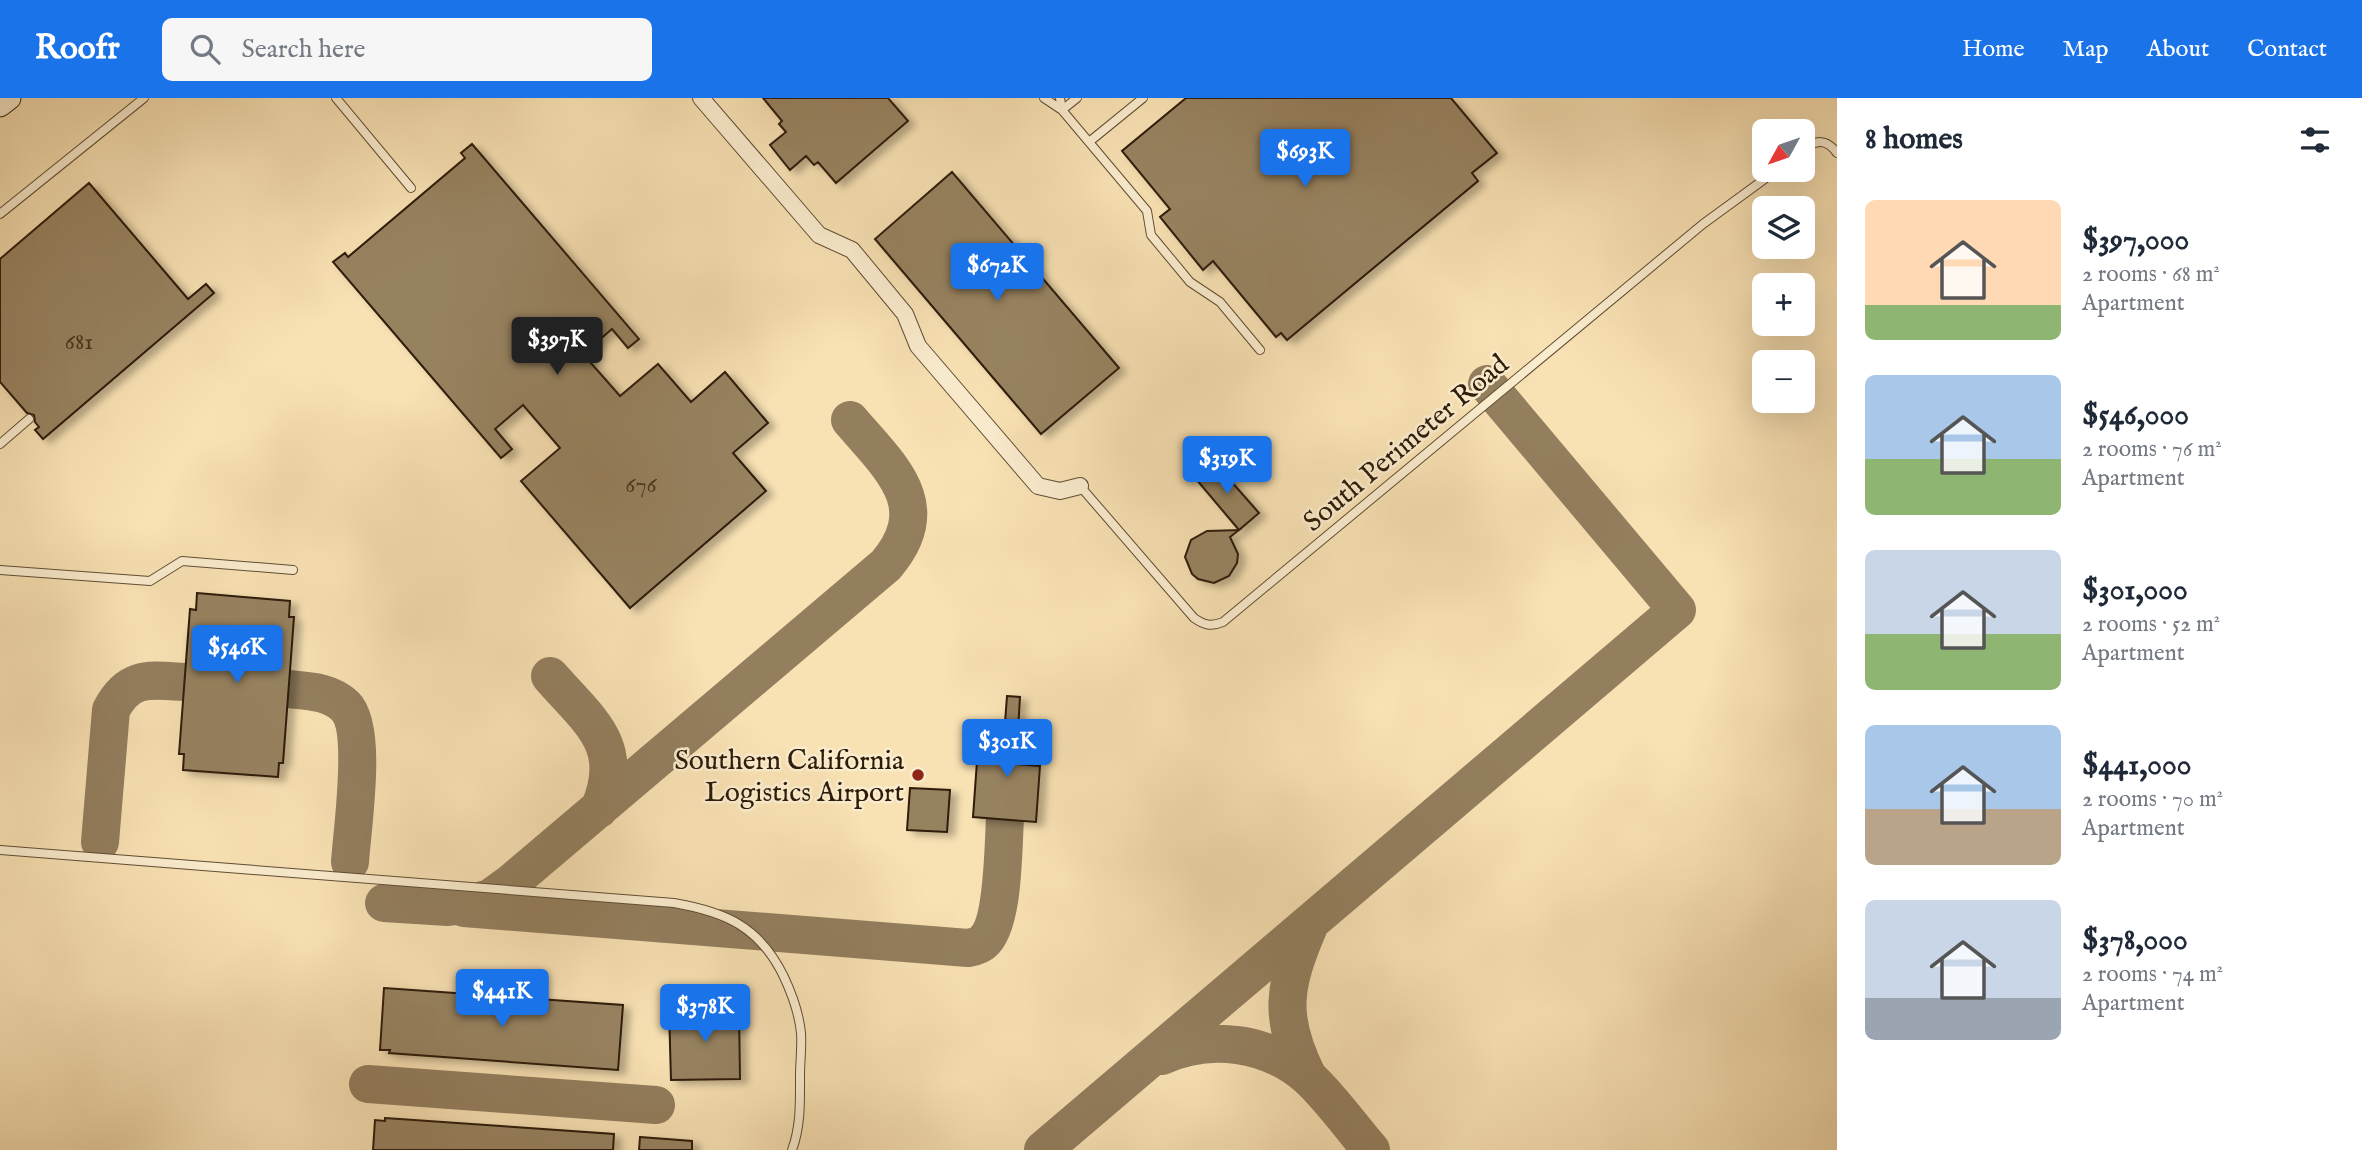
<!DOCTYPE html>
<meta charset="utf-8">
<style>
body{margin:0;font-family:"IM FELL English",serif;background:#f6f6f7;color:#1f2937;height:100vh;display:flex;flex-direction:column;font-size:26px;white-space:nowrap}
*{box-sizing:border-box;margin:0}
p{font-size:23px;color:#747a83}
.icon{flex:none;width:38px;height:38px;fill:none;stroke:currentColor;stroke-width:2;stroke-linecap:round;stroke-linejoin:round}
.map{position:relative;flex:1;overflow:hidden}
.panel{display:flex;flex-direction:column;background:#fff;width:525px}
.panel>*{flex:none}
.needle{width:46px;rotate:230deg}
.buttons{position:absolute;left:1752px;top:21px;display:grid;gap:14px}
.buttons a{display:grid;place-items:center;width:63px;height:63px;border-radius:10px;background:#fff;box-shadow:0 7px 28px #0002;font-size:35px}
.price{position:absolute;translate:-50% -60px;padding:0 16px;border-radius:7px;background:#1a73e8;color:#fff;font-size:23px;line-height:46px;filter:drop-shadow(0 2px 4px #0008)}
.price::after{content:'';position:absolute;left:50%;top:42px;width:21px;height:16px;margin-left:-10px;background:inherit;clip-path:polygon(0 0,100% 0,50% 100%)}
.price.current{background:#222;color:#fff}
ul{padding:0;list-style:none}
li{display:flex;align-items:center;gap:21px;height:175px;padding:0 28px}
li span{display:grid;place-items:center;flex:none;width:196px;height:140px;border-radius:10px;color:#555}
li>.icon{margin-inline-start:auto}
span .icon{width:84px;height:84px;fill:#fffc;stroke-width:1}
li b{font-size:30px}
h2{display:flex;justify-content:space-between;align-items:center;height:84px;padding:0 28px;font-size:30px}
header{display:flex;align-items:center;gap:42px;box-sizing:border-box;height:98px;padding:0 35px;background:#1a73e8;color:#fff}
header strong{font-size:33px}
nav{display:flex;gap:38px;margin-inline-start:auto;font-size:24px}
.search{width:490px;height:63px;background:#f6f6f7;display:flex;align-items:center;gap:18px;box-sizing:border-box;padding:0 24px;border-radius:10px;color:#747a83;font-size:26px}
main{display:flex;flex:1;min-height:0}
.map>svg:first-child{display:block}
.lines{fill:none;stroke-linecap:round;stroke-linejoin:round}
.taxiway{stroke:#937e5e;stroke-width:38}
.building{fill:#978261;stroke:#2e1c08;stroke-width:2;filter:url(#shadow)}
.lane-casing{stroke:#604d33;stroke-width:10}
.street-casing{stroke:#604d33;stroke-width:18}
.secondary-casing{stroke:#2e1c08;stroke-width:25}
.lane{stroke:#faecce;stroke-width:8}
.street{stroke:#faecce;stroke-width:16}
.secondary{stroke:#faecce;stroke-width:23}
.poi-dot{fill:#8f2418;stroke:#faecce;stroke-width:2.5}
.labels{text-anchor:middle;stroke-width:5;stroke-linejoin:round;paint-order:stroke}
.number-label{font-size:24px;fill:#48361e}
.street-label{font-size:28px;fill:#2e1c08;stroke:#faecce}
.poi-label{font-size:28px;fill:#2e1c08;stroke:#faecce;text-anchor:end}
</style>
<header>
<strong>Roofr</strong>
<div class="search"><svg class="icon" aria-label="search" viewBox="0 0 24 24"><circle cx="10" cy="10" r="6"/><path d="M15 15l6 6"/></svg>Search here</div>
<nav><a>Home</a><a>Map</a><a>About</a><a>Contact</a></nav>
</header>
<main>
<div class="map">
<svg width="1837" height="1052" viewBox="0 0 1837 1052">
<defs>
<filter id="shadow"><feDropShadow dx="7" dy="4" stdDeviation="3.5" flood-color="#0004"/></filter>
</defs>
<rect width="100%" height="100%" fill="#f8e1b3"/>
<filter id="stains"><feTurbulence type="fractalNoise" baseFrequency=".00286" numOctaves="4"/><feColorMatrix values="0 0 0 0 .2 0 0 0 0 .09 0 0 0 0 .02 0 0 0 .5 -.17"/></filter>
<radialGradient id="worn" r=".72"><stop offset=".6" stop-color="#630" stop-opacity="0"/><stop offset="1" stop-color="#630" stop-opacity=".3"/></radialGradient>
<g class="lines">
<path class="taxiway" d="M550 578C589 623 627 647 599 711
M288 591C307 593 330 593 345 608 368 630 352 731 350 764
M100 744 111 612C129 577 150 582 184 584
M384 805 448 809 469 806 490 800 512 784 886 467C937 407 890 369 850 322
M464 810 968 850C973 849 979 848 983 844 1004 827 1003 749 1005 721
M1162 958C1210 936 1268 944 1308 979 1330 999 1351 1029 1371 1052
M1308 979C1278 919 1283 889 1309 828
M368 986 656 1007
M1043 1052 1677 512 1487 286"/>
</g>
<path class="building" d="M763 0H888L908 23 836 85 818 64 814 67 806 58 790 72 770 47 786 34 779 26 782 23Z
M1186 0H1451L1497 55 1472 75 1478 83 1287 242 1281 235 1276 239 1213 163 1203 172 1160 119 1170 111 1122 53Z
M472 46 639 241 628 250 612 231 583 256 620 298 658 266 691 304 725 274 768 325 733 355 766 393 630 510 521 383 560 350 523 307 495 331 512 351 501 360 333 164 345 155 348 159 465 60 461 55Z
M952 74 1119 270 1041 336 875 141Z
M89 85 188 201 206 186 214 195 43 341 35 332 39 329 35 324 34 317 27 315 0 284V161Z
M1215 365 1259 415 1239 432 1196 381Z
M1239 432 1230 439 1238 456 1237 465 1229 478 1214 485 1198 481 1192 476 1185 459 1191 442 1207 433Z
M197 495 290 503 289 519H294L283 665H279L278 679 183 672 184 656H179L190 511 196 512Z
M1007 598 1020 599 1016 666 1040 668 1036 724 973 719 977 663 1002 665Z
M910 690 950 692 947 734 907 732Z
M384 890 623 907 618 972 389 955 390 952H380Z
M739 911 740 981 671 982 669 912Z
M385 1020 614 1036 613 1052H373L375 1022 385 1023Z
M640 1039 692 1043V1052H639Z"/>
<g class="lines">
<defs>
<path id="lane" d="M336 0 411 90
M1044 0 1062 12 1060 0
M1077 0 1062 12 1147 113 1151 137 1190 184 1220 204 1260 252
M1089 44 1143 0
M1802 52C1816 42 1826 40 1837 55
M0 116 144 0
M0 346 29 321
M1080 388 1194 520C1204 527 1211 529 1223 524L1703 126 1777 72
M0 472 150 483 182 463 293 472
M0 752 674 805C726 814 760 829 784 879 792 896 799 915 801 935 802 949 800 964 800 978 800 1003 801 1028 792 1052"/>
<path id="street" d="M701 0 819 137 852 152 905 216 918 248 1038 388 1060 393 1080 388"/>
<path id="secondary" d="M0 7 9 0"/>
</defs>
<use href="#lane" class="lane-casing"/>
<use href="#street" class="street-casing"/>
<use href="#secondary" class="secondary-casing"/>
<use href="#lane" class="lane"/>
<use href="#street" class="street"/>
<use href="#secondary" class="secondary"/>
</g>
<circle class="poi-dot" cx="918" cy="677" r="7"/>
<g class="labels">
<g class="number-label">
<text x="79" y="251">681</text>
<text x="641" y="394">676</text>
</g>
<g class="street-label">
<text transform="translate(1405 344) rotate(-40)" y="10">South Perimeter Road</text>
</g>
<g class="poi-label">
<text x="904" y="671">Southern California<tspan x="904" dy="32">Logistics Airport</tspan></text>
</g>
</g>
<rect width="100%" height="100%" filter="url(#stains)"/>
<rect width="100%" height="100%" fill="url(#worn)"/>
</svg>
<div class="buttons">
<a><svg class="needle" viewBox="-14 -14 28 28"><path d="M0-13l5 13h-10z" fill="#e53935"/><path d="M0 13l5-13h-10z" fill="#747a83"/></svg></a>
<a><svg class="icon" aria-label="layers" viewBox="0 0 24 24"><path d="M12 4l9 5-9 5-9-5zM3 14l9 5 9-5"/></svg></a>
<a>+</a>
<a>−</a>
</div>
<b class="price" style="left:1305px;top:91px">$693K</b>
<b class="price" style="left:997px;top:205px">$672K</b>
<b class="price current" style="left:557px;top:279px">$397K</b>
<b class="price" style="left:1227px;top:398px">$319K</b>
<b class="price" style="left:237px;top:587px">$546K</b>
<b class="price" style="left:1007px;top:681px">$301K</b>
<b class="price" style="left:502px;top:931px">$441K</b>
<b class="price" style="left:705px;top:946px">$378K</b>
</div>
<section class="panel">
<h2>8 homes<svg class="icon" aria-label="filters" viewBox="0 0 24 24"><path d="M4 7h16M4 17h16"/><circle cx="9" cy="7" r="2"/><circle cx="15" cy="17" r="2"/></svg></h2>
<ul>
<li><span style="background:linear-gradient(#ffd9b3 75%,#8fb573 0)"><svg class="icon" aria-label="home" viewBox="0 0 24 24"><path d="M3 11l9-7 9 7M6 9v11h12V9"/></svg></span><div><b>$397,000</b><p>2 rooms · 68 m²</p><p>Apartment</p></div></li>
<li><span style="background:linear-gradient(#a9c7e8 60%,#8fb573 0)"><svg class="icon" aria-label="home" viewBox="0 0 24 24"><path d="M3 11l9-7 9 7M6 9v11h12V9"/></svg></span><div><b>$546,000</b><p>2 rooms · 76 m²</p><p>Apartment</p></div></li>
<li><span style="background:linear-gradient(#c9d6e8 60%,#8fb573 0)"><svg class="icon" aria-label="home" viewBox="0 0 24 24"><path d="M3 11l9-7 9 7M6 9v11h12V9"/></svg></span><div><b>$301,000</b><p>2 rooms · 52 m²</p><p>Apartment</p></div></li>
<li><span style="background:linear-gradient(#a9c7e8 60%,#b9a48a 0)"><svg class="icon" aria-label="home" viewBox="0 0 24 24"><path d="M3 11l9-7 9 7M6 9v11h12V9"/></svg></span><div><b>$441,000</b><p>2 rooms · 70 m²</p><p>Apartment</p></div></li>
<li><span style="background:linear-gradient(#c9d6e8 70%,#9aa5b1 0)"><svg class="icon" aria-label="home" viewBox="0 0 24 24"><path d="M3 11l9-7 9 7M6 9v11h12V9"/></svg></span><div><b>$378,000</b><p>2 rooms · 74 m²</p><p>Apartment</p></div></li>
</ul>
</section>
</main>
